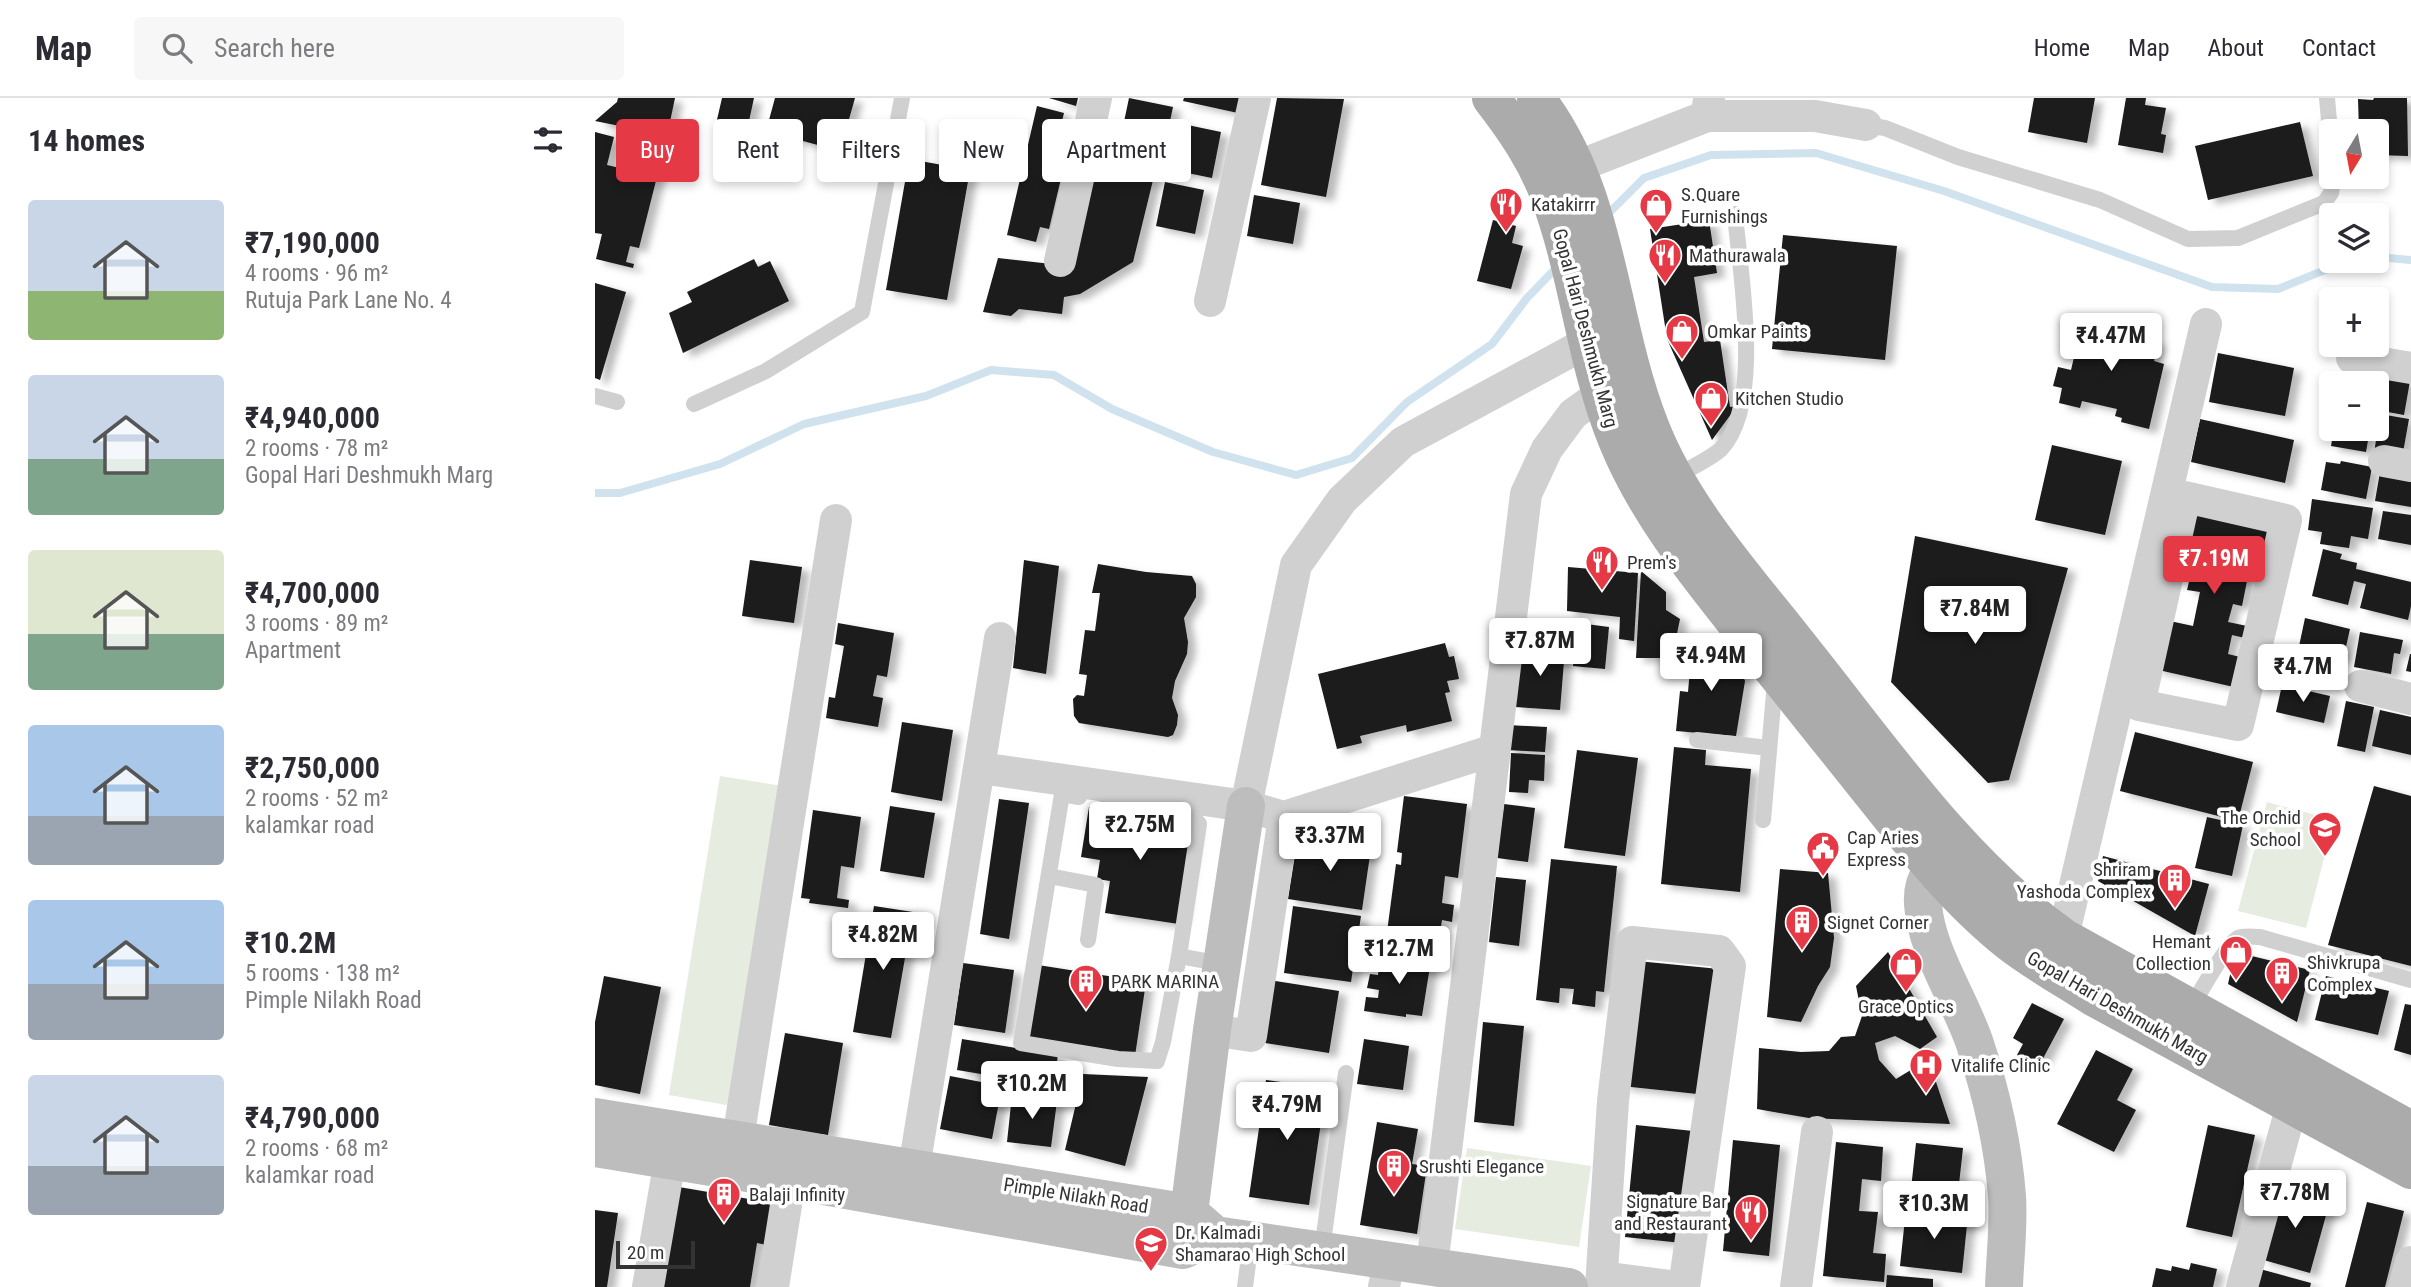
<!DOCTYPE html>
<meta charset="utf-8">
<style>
body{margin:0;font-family:"Roboto Condensed",sans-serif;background:#f7f7f7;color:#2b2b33;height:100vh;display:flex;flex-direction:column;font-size:26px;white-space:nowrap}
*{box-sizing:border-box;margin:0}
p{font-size:23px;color:#7c7c81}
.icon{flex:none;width:38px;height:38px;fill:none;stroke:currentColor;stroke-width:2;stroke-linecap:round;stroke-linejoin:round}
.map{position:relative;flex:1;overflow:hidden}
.drawer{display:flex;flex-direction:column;background:#fff;width:595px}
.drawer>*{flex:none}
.banner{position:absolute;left:21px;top:21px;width:665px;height:63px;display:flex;gap:14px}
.needle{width:46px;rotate:190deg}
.fabs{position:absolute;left:1724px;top:21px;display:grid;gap:14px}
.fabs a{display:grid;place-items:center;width:70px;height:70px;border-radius:7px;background:#fff;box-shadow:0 4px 10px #0003;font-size:35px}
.scale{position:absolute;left:21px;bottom:18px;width:79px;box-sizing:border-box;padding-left:7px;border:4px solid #333;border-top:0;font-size:19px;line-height:24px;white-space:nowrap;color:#333;-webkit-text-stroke:5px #fff;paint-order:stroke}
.price{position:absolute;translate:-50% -60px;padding:0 16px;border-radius:7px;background:#fff;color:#222;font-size:23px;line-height:46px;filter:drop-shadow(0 2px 4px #0008)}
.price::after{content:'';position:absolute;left:50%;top:42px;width:21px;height:16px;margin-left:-10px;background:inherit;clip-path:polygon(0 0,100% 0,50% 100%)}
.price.selected{background:#e63946;color:#fff}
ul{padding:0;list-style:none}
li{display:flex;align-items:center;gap:21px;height:175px;padding:0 28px}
li span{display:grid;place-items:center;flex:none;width:196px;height:140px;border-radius:7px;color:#555}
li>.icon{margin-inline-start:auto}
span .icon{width:84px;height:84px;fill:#fffc;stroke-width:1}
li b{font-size:30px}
h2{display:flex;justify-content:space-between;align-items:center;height:84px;padding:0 28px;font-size:30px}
.pill{padding:0 24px;border-radius:7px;background:#fff;box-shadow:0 4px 10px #0003;font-size:24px;line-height:63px}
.pill.selected{background:#e63946;color:#fff}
header{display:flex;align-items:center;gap:42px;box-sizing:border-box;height:98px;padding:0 35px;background:#fff;border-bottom:2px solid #e1e1e2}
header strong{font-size:33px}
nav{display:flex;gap:38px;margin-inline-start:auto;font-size:24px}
.search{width:490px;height:63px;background:#f7f7f7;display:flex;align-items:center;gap:18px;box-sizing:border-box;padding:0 24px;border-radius:7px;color:#7c7c81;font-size:26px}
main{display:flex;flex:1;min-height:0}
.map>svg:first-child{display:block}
.green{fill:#e6ecdf}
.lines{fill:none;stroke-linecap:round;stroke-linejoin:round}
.stream{stroke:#cfe2ee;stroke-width:8}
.building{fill:#1a1a1a;filter:url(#shadow)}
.service{stroke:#d0d0d0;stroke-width:16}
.minor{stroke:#d0d0d0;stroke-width:32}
.secondary{stroke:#bdbdbd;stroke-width:38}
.primary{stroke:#ababab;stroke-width:38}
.labels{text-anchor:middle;stroke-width:7;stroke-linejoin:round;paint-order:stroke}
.poi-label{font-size:19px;fill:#333;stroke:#fff;text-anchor:start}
.street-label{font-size:19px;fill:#333;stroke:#fff}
</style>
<header>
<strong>Map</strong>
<div class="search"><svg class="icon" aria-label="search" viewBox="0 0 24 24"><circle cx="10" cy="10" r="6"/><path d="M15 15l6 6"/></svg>Search here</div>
<nav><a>Home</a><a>Map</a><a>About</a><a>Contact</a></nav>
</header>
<main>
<section class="drawer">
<h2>14 homes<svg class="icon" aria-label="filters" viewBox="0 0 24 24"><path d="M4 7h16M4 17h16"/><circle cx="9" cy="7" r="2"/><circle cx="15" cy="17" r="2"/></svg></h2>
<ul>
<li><span style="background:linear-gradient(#c9d6e8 65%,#8fb573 0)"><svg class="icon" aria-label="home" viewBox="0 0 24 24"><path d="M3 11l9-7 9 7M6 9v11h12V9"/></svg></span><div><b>₹7,190,000</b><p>4 rooms · 96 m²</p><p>Rutuja Park Lane No. 4</p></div></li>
<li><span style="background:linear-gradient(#c9d6e8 60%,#7fa58c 0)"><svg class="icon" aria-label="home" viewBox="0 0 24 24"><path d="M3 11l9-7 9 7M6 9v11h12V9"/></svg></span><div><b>₹4,940,000</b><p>2 rooms · 78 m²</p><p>Gopal Hari Deshmukh Marg</p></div></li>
<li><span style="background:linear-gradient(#dfe7d0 60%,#7fa58c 0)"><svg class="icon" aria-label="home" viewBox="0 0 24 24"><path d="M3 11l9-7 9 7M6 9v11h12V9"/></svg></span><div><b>₹4,700,000</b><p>3 rooms · 89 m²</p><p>Apartment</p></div></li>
<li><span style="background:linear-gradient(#a9c7e8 65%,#9aa5b1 0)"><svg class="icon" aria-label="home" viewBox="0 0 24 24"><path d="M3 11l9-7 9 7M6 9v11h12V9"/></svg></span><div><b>₹2,750,000</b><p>2 rooms · 52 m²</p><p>kalamkar road</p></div></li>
<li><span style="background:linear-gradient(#a9c7e8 60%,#9aa5b1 0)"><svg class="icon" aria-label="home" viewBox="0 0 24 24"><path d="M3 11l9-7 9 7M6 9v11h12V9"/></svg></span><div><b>₹10.2M</b><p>5 rooms · 138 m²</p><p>Pimple Nilakh Road</p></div></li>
<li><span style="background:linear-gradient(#c9d6e8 65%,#9aa5b1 0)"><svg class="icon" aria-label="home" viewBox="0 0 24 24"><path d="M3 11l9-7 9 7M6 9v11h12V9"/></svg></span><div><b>₹4,790,000</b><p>2 rooms · 68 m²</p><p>kalamkar road</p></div></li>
</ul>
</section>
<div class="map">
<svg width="1816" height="1189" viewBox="0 0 1816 1189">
<defs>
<filter id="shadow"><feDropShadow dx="8" dy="4.5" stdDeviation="3.5" flood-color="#0004"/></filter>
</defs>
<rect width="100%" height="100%" fill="#fff"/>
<path class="green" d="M125 678 194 689 143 1009 74 997Z
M1672 704 1739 722 1711 830 1643 813Z
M872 1050 996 1068 984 1149 860 1131Z"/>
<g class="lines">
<path class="stream" d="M1009 120 1049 80 1116 57 1221 55 1349 93 1617 189 1683 191 1752 163
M1782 159 1816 162
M0 395H25L125 366 209 326 331 298 396 272 459 277 517 311 618 354 701 377 757 360 812 304 897 246 932 200 964 167"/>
</g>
<path class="building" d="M23 0H80L72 38 46 33 45 40 28 37 30 29 0 23 22 4Z
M127 0H159L149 46 118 39Z
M180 0H260L245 53 171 33Z
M454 0H483L481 8Z
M534 0 578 9 570 47 526 38Z
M589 0H646L643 15 588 3Z
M682 0 749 1 731 99 666 87Z
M1439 0H1500L1492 45 1433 34Z
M1531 0H1551L1550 7 1571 10 1566 36 1571 37 1568 55 1523 47Z
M1779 0H1812L1813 58 1782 57V33H1764L1763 1 1778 2Z
M442 8 469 15 466 27 478 30 454 131 445 129 441 144 412 137Z
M1705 24 1718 78 1613 102 1600 48Z
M583 25 626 34 617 80 573 71Z
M0 34 19 39 12 67 29 71 36 43 69 51 44 150 35 148 31 164 39 166 38 170 1 161 7 136 0 135Z
M500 59 560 74 538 164 485 196 469 199 467 216 424 211 416 218 388 214 403 160 474 168Z
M314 61 375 72 352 202 291 192Z
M570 84 609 92 600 136 561 128Z
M659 97 705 105 698 146 652 138Z
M898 122 921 128 917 145 928 148 916 191 882 183Z
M1114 122 1122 175 1099 179 1109 244 1125 242 1135 309 1142 308 1117 342 1072 241 1055 131Z
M1188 137 1302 148 1290 262 1177 251Z
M159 161 163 169 175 163 194 203 88 255 74 215 97 204 92 194Z
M0 185 31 194 5 282 0 280Z
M1473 224 1563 244 1559 263 1569 266 1554 331 1526 324 1527 320 1520 318 1522 311 1487 303 1485 310 1464 305 1467 290 1458 288 1463 269 1476 272 1481 251 1468 248Z
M1623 255 1699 270 1690 318 1614 304Z
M1783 277 1815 283 1809 317 1782 312Z
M1785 316 1814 321 1807 360 1779 355Z
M1605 321 1699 342 1690 385 1596 364Z
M1739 331H1775L1771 354 1736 348Z
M1457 347 1527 363 1510 437 1440 422Z
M1746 363 1777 369 1771 401 1726 392 1731 364 1745 366Z
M1785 374 1816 381V409L1780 403Z
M1717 401 1778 410 1773 441 1756 438 1754 450 1725 446 1727 434 1713 432Z
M1594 408 1677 427 1665 481 1647 477 1646 481 1652 483 1647 508 1638 506 1633 524 1652 528 1650 540 1637 537 1633 556 1645 559 1639 589 1559 571 1570 522 1598 528 1605 494 1592 492 1598 467 1617 472 1619 461 1585 453Z
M1788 413 1816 417V447L1783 441Z
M1320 438 1473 470 1414 682 1393 685 1296 584Z
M1728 451 1747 456 1745 461 1762 465 1761 471 1816 484V508L1813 522 1765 510 1771 486 1759 483 1753 507 1717 498Z
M155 462 207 469 199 525 147 518Z
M429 462 464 468 451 576 418 570Z
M503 466 551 474 597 478 601 486V499L589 520 593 544 592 556 580 583 577 600 583 617 582 627 578 637 573 639 484 625 479 618 478 601 482 597 489 598 492 577 484 576 490 532 500 533 505 495H497Z
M973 469 1043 475 1039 543 1024 541 1025 519 972 513Z
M1046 473 1071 494V512L1085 521 1077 560H1041Z
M1710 520 1755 531 1748 562 1703 553Z
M243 525 299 535 292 579 282 577 278 598 288 600 283 629 231 620 234 599 240 600 249 548 240 546Z
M983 525 1014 529 1010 571 978 568Z
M1765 534 1808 542 1805 556 1799 555 1796 576 1759 569Z
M1098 537 1140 560 1150 583 1141 638 1081 633 1085 593 1093 594Z
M850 545 854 559 859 558 864 581 852 583 855 594 850 595 857 623 812 634 811 627 765 638 767 645 742 651 723 576Z
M924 548 970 551 965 612 920 609Z
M1815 556H1816V574L1811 573Z
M1687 587 1735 598 1729 625 1681 614Z
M1751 603 1779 609 1770 654 1742 648Z
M1785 612 1816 619V657L1777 648Z
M307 624 358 632 347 703 296 694Z
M913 627 952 629 950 654 911 652Z
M1540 634 1658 664 1643 723 1525 693Z
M1079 649 1111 652 1110 667 1156 671 1145 794 1066 786Z
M982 652 1043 660 1030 758 969 750Z
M916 655 950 657 949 683 934 682 933 695 914 694Z
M1779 688 1816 698V868L1733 847Z
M809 698 872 706 863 780 850 778 847 805 859 807 857 824 847 822 844 841 792 834 801 766 806 767 807 755 802 754Z
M404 701 434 705 414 841 385 836Z
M909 706 940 710 933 764 902 760Z
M295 708 340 715 329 780 285 773Z
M494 709 599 725 584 826 510 815 515 783 502 781 505 762 486 759Z
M218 712 266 719 259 770 246 768 242 800 254 802 253 810 214 805 215 801 206 800Z
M1612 719 1648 727 1637 778 1600 770Z
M703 738 776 750 767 812 693 801Z
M1508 758 1614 786 1600 838 1503 783Z
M956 761 1022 768 1009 894 1001 893 1000 909 977 906 979 891 965 890 964 905 941 902Z
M1185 771 1233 775 1239 840 1235 869 1223 888 1206 924 1172 919Z
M901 779 931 782 924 848 894 844Z
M279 808 318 814 296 940 258 934Z
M698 808 766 818 756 884 689 875Z
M1293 854 1342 939 1325 951 1300 938 1280 945 1284 962 1301 981 1324 967 1334 971 1340 981 1355 1026 1214 1020 1162 1011 1164 950 1206 954 1234 953 1246 939 1260 938 1267 918 1261 888Z
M1640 854 1715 872 1702 924 1633 886Z
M786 855 836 862 827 918 811 916V919L769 913 771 899 783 900 784 892 772 890 775 876 783 877Z
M1042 863 1124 871 1112 997 1027 988Z
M368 865 419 872 410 935 359 927Z
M443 867 551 884 540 958 432 942Z
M9 878 66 889 45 996 0 987V924Z
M1731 878 1794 893 1783 937 1720 922Z
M674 882 744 893 734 955 664 944Z
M1437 905 1469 921 1444 968 1422 957 1428 946 1418 940Z
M1810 906 1816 907V957L1799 952Z
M888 924 929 928 919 1028 879 1024Z
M190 935 248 945 233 1037 174 1027Z
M367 941 463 957 458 988 362 972Z
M769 941 814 948 808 992 762 986Z
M1501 952 1538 971 1522 1002 1541 1012 1519 1054 1462 1026Z
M488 976 553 979 530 1068 470 1052Z
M355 978 407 988 397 1041 345 1031Z
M671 982 731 990 714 1107 654 1099Z
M417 997 462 1003 456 1049 412 1044Z
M782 1024 823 1031 817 1066 832 1068 822 1136 765 1127Z
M1041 1027 1098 1033 1087 1145 1030 1139Z
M1613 1027 1660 1037 1637 1139 1591 1129Z
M1138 1042 1185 1047 1174 1158 1128 1153Z
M1241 1044 1288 1049 1286 1083 1267 1081 1264 1113 1283 1114 1278 1155 1291 1156 1289 1184 1228 1178Z
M1321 1045 1368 1050 1363 1095 1316 1091Z
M84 1089 184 1106 177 1148 162 1145 155 1189H68Z
M1685 1089 1735 1103 1715 1175 1665 1161Z
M1772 1104 1809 1113 1790 1189H1750Z
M1311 1111 1373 1117 1367 1175 1305 1168Z
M0 1112 23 1115 12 1189H0Z
M1596 1165 1622 1171 1618 1189H1557L1561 1170 1576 1173 1577 1168 1594 1172Z
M1665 1171 1716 1185 1715 1189H1660Z
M1292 1177 1338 1181V1189H1291Z"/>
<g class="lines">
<path class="service" d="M1732 0 1736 45
M1271 27 1290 30 1363 59 1505 102 1593 141 1643 140 1729 105 1736 95 1739 79
M0 298 22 304
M99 306 171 273 267 214 307 0
M1080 379C1094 370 1114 362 1126 351 1169 306 1145 175 1140 116
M1102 642 1174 650
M484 699 467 696 426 945 523 961 562 963 568 944 584 858 627 866
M513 704C533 707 594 711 604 726L584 858
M1168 722 1180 584
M454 778 501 787 493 842
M1596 910C1604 896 1631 847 1643 840 1649 837 1659 839 1665 839L1816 882
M727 1152 751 975
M650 1189 656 1143"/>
<path class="minor" d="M1112 18H1220L1271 27
M981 69 1112 18 1114 0
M465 163 501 0
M615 203 660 0
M1757 260 1816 270
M1789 363 1816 368
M1590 399 1691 422 1643 627 1544 607Z
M1765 588 1816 601
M385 670 651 708 689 719 899 652
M651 708 701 467 747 402 808 344 993 244
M1468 839 1611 226
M617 932 656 938 689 719
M143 1041 241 422
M319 1070 405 540
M837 1168 931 396 952 351 978 316 1006 296
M1007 1179 1083 1189
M53 1189 75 1062
M178 1189 195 1082
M789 1189 794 1162
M1006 1189 1018 1003 1037 844 1124 853 1135 868 1089 1189
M1201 1189 1222 1034
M1647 1189 1697 1007
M1809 1189 1816 1164"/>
<path class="secondary" d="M1360 748C1342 764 1326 778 1328 806 1331 853 1365 901 1380 946 1396 994 1408 1047 1412 1098 1414 1128 1410 1159 1409 1189
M0 1019 595 1115 620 1137
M0 1050 195 1082 588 1152 620 1137
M620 1137 974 1189
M591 1139 617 932 651 708"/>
<path class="primary" d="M896 0C920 31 942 63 955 100 984 179 990 264 1022 342 1056 426 1119 496 1174 567 1208 609 1241 651 1275 693 1317 746 1361 802 1414 844 1441 865 1470 881 1498 899L1816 1072
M941 0C1015 95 1012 219 1055 328 1088 413 1154 483 1209 554 1289 654 1363 763 1468 839L1816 1032"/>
</g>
<defs>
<symbol id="restaurant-pin" viewBox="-11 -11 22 30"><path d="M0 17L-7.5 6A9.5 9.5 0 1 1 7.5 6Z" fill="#e63946" stroke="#fff"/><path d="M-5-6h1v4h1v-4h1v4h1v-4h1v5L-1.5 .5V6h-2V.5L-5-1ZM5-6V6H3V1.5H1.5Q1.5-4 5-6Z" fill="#fff"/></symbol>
<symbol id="shop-pin" viewBox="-11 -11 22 30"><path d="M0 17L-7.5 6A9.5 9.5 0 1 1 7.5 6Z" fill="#e63946" stroke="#fff"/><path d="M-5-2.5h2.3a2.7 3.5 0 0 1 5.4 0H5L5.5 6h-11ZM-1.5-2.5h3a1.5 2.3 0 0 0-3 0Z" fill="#fff"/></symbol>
<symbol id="school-pin" viewBox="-11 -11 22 30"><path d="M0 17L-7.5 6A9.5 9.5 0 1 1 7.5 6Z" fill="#e63946" stroke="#fff"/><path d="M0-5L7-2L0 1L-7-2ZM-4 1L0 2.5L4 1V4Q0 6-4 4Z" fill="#fff"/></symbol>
<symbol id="civic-pin" viewBox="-11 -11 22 30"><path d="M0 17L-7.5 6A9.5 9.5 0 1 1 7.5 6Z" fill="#e63946" stroke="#fff"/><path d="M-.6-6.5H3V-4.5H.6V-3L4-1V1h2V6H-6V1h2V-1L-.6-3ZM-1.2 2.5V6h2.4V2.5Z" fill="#fff"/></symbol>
<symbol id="building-pin" viewBox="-11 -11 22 30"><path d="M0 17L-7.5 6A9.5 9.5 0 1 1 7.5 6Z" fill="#e63946" stroke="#fff"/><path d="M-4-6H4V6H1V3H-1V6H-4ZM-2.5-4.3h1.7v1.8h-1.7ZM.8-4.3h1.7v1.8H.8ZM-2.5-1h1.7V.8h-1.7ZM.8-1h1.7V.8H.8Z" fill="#fff"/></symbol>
<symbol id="hospital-pin" viewBox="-11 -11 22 30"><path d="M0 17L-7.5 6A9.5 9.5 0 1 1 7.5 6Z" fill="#e63946" stroke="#fff"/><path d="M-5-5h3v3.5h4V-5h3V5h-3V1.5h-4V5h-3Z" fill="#fff"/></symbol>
</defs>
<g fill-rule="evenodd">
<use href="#restaurant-pin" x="892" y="87" width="38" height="52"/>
<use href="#shop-pin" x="1042" y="88" width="38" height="52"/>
<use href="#restaurant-pin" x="1051" y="138" width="38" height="52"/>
<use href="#shop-pin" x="1068" y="214" width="38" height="52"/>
<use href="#shop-pin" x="1097" y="281" width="38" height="52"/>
<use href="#restaurant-pin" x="988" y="445" width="38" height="52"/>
<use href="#school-pin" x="1711" y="711" width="38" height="52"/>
<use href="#civic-pin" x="1209" y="731" width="38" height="52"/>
<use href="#building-pin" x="1561" y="763" width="38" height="52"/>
<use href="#building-pin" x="1188" y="805" width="38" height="52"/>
<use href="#shop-pin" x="1622" y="835" width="38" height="52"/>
<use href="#shop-pin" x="1292" y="847" width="38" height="52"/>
<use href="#building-pin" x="1668" y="856" width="38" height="52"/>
<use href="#building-pin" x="472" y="864" width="38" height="52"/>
<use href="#hospital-pin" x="1312" y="948" width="38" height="52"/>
<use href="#building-pin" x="780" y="1049" width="38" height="52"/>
<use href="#building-pin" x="110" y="1077" width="38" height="52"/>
<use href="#restaurant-pin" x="1137" y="1095" width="38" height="52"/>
<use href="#school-pin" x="537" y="1126" width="38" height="52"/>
</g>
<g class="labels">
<g class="poi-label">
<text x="1086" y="103">S.Quare<tspan x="1086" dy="22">Furnishings</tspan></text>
<text x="936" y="113">Katakirrr</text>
<text x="1094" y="164">Mathurawala</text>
<text x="1112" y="240">Omkar Paints</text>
<text x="1140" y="307">Kitchen Studio</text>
<text x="1032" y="471">Prem's</text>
<text x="1706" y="726" text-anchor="end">The Orchid<tspan x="1706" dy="22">School</tspan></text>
<text x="1252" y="746">Cap Aries<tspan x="1252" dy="22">Express</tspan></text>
<text x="1556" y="778" text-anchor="end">Shriram<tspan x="1556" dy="22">Yashoda Complex</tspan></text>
<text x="1232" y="831">Signet Corner</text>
<text x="1616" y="850" text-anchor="end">Hemant<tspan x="1616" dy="22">Collection</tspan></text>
<text x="1712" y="871">Shivkrupa<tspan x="1712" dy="22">Complex</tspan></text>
<text x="516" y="890">PARK MARINA</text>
<text x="1311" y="915" text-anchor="middle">Grace Optics</text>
<text x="1356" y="974">Vitalife Clinic</text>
<text x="824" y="1075">Srushti Elegance</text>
<text x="154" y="1103">Balaji Infinity</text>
<text x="1132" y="1110" text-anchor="end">Signature Bar<tspan x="1132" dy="22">and Restaurant</tspan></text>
<text x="580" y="1141">Dr. Kalmadi<tspan x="580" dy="22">Shamarao High School</tspan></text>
</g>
<g class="street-label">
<text transform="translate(991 230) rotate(75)" y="7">Gopal Hari Deshmukh Marg</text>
<text transform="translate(1523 909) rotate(30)" y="7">Gopal Hari Deshmukh Marg</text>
<text transform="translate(481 1097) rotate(9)" y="7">Pimple Nilakh Road</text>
</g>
</g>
</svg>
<div class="fabs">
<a><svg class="needle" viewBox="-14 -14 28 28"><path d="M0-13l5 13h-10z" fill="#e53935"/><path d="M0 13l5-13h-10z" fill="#7c7c81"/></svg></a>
<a><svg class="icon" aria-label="layers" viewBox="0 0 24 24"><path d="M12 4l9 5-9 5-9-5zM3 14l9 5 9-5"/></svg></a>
<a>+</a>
<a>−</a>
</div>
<div class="scale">20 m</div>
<b class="price" style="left:1516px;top:275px">₹4.47M</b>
<b class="price selected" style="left:1619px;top:498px">₹7.19M</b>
<b class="price" style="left:1380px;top:548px">₹7.84M</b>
<b class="price" style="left:945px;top:580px">₹7.87M</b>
<b class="price" style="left:1116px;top:595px">₹4.94M</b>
<b class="price" style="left:1708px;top:606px">₹4.7M</b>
<b class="price" style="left:545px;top:764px">₹2.75M</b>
<b class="price" style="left:735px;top:775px">₹3.37M</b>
<b class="price" style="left:288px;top:874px">₹4.82M</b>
<b class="price" style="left:804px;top:888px">₹12.7M</b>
<b class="price" style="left:437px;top:1023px">₹10.2M</b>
<b class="price" style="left:692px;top:1044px">₹4.79M</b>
<b class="price" style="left:1700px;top:1132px">₹7.78M</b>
<b class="price" style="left:1339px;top:1143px">₹10.3M</b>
<div class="banner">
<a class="pill selected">Buy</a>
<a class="pill">Rent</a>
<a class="pill">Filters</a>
<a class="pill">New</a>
<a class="pill">Apartment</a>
</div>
</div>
</main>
